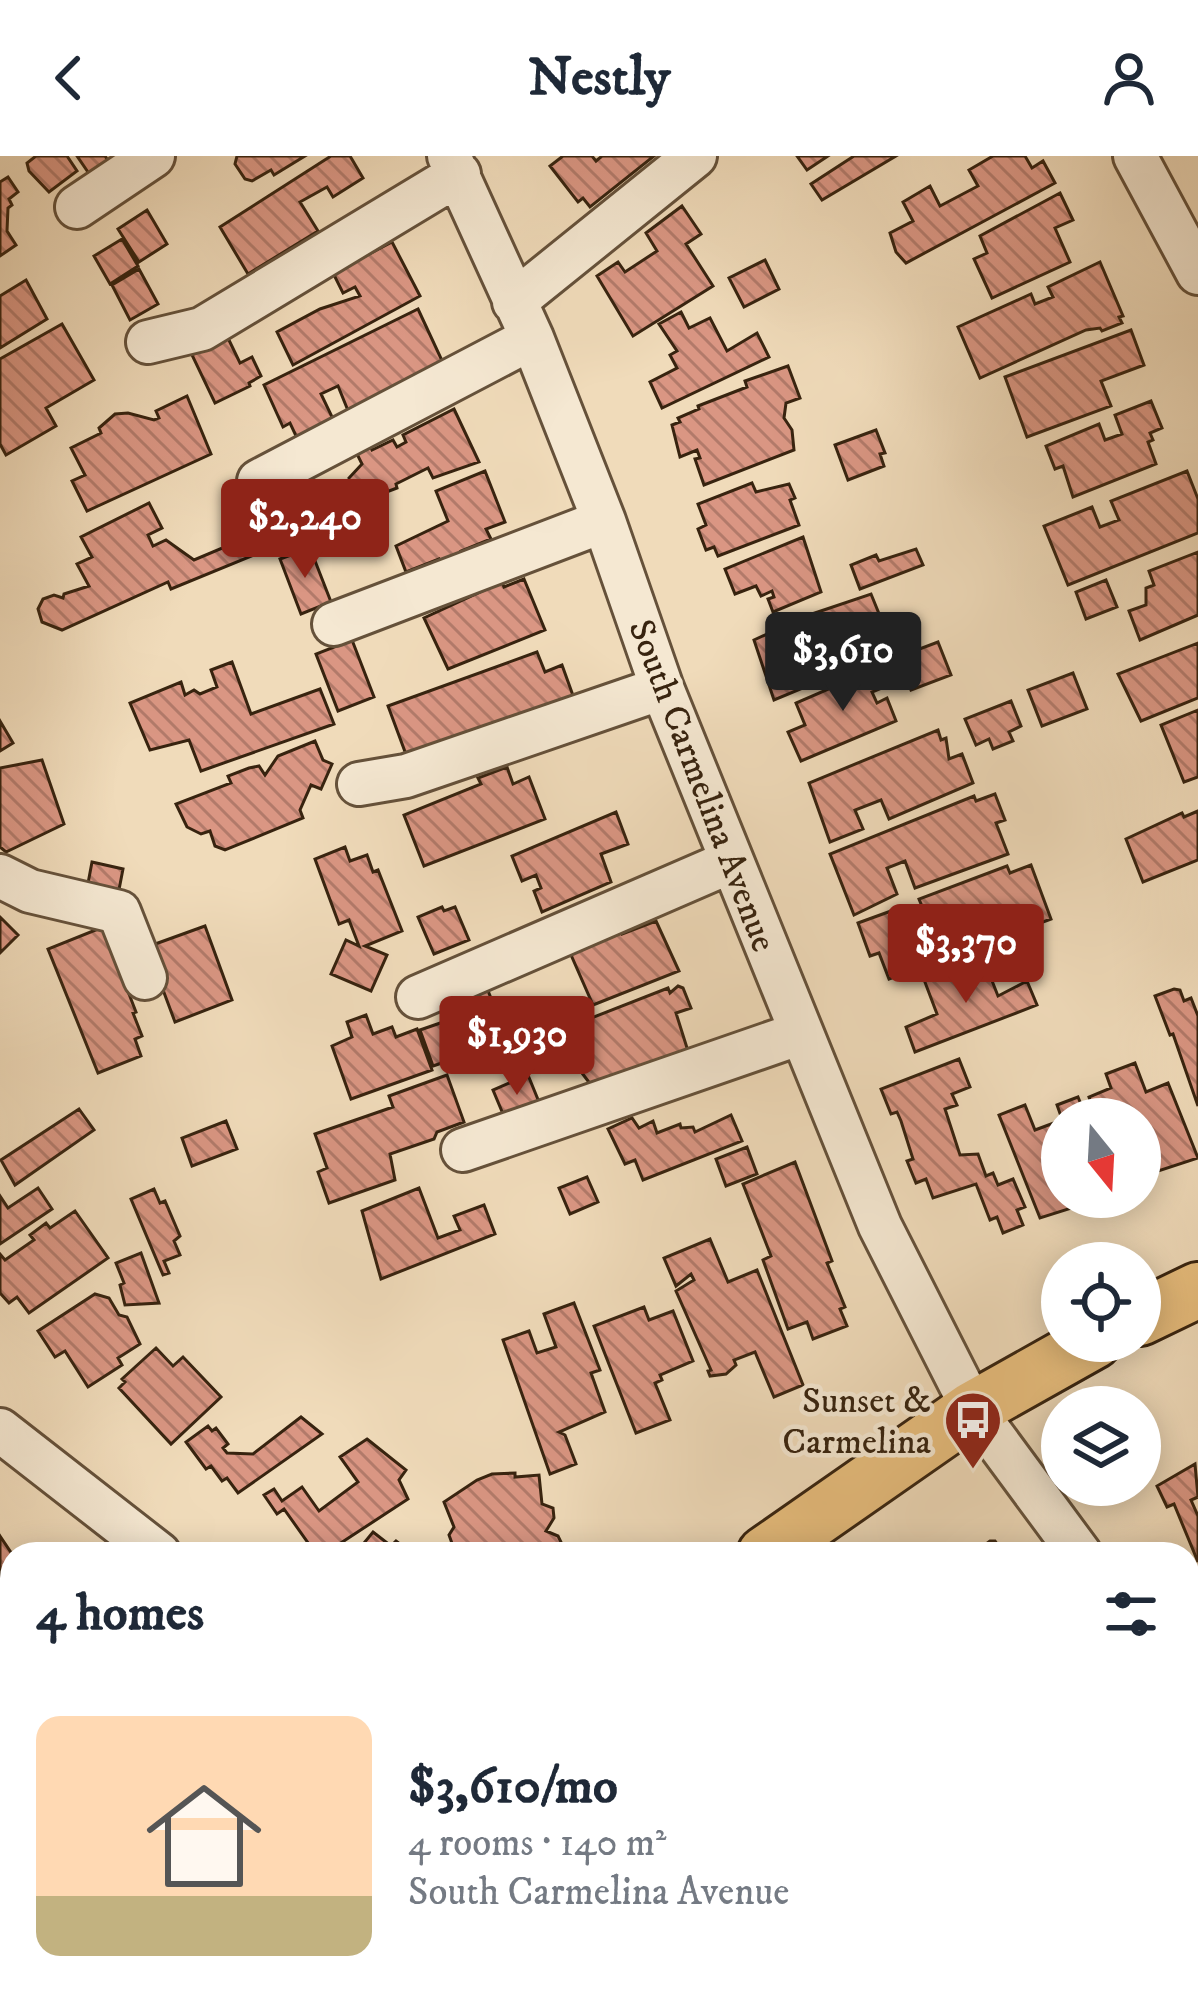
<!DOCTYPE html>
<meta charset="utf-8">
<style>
body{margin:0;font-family:"IM FELL DW Pica",serif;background:#f2f2f3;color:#1f2937;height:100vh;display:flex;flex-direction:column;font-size:45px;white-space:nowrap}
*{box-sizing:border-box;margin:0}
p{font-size:39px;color:#747a83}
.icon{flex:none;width:66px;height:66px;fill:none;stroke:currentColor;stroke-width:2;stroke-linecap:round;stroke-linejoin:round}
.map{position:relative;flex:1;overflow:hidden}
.details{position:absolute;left:0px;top:1386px;width:1200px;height:471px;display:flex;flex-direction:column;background:#fff;border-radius:36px 36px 0 0;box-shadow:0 6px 30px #0003}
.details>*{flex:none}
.needle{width:78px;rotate:162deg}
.buttons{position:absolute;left:1041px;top:942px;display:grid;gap:24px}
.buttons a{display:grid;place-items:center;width:120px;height:120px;border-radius:50%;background:#fff;box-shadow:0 6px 30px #0003;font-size:60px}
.price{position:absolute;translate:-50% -102px;padding:0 27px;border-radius:12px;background:#8f2418;color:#fff;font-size:39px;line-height:78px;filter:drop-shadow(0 3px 6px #0008)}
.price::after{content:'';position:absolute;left:50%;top:72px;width:36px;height:27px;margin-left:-18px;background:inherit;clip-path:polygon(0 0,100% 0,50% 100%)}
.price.active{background:#222;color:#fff}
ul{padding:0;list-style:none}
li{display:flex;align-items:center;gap:36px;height:300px;padding:0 36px}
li+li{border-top:3px solid #e0e1e3}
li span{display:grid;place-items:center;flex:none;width:336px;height:240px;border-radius:24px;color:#555}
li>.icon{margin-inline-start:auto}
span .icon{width:144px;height:144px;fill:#fffc;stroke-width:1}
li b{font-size:51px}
h2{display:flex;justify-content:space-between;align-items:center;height:144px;padding:0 36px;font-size:51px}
header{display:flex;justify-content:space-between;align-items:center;height:156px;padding:0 36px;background:#fff;font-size:54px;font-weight:700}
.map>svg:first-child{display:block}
.building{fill:url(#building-back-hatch);stroke:#37230f;stroke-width:3}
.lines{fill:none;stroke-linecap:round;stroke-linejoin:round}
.minor-casing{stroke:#65513a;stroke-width:48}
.major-casing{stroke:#37230f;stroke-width:60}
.minor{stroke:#f5e8d2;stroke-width:42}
.major{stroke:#e8be7d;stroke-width:54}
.labels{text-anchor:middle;stroke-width:9;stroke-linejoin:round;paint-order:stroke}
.street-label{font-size:36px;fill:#37230f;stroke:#f5e8d2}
.poi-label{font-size:36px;fill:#37230f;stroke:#f5e8d2;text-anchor:end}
</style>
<header><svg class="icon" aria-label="back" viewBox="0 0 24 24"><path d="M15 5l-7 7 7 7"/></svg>Nestly<svg class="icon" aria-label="person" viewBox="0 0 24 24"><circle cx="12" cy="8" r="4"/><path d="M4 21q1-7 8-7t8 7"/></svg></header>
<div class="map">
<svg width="1198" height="1855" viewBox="0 0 1198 1855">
<defs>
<pattern id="building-back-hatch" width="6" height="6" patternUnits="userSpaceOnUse" patternTransform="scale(3)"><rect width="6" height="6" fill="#da9683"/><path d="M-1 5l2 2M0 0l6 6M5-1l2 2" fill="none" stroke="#b27a6a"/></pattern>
</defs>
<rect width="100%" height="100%" fill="#f0dbba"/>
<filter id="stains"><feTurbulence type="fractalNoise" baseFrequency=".00167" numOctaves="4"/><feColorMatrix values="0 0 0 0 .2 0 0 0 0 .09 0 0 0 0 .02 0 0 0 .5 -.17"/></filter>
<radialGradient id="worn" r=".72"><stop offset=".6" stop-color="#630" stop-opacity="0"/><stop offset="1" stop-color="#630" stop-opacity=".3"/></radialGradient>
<path class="building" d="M36 0H67L77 15 49 36 29 15 27 7Z
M77 0H105L111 9 92 22Z
M237 0H305L274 19 271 14 252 25 245 23 235 8Z
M331 0H350L363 22 333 41 327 31 300 46 318 75 248 118 220 71Z
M563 0H592L596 5 602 0H654L590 51 583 42 578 46 550 10Z
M797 0H828L807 14Z
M854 0H896L822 44 811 28Z
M993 0H1025L1032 12 1043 5 1055 27 906 107 896 96 890 77 913 65 903 46 930 30 940 50 978 30 969 14Z
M8 21 18 36 9 43 12 49 8 52 7 75 16 89 0 100V26Z
M1060 37 1073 64 1055 72 1070 106 992 142 974 103 987 97 980 80Z
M682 50 701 78 686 88 713 130 633 180 597 120 618 106 625 116 657 95 646 77Z
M147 54 167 88 139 106 118 73Z
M122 83 138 110 110 128 94 100Z
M392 86 420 140 293 209 277 176 320 153 360 140 355 131 343 137 333 117Z
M765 104 779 133 744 151 729 122Z
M1100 106 1123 160 1119 161 1122 167 1102 175 1100 172 1086 174 980 222 958 171 1031 138 1035 148 1053 141 1048 131Z
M139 113 158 148 130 164 112 129Z
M26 124 47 163 0 192V140Z
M418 153 445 211 349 257 338 230 321 238 334 265 297 282 290 267 283 271 264 229Z
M681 156 689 172 710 162 727 195 757 177 769 201 662 252 650 226 677 212 670 199 677 195 659 168Z
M62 168 94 224 46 252 56 270 6 299 0 288V203Z
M1131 174 1144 209 1101 225 1111 250 1027 281 1005 221Z
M227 180 240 207 252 201 261 220 249 227 250 230 215 247 192 199Z
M788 210 800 242 786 247 784 262 792 274 794 294 704 329 695 303 700 302 697 294 680 301 672 269 680 266 678 262 699 253 698 250 747 231 745 225Z
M187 240 211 298 87 355 72 325 85 319 71 292 101 277 99 272 115 258 128 257 154 264 159 262 156 255Z
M1151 245 1162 272 1150 277 1153 284 1148 286 1156 308 1073 341 1063 310 1055 313 1046 290 1099 268 1105 284 1122 278 1115 259Z
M454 253 479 306 433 322 428 312 396 328 397 332 360 346 349 322 362 308 355 294 369 287 372 294 393 284 397 291 406 286 403 279Z
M876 274 885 297 880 298 884 310 848 324 835 289Z
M485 315 505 366 486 373 491 383 461 395 463 400 441 408 439 403 406 416 396 390 448 365 436 335Z
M1187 315 1198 343V377L1068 429 1044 370 1092 351 1100 371 1119 364 1111 345Z
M752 327 756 336 789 328 795 342 790 344 799 369 718 400 714 391 706 394 698 373 706 369 698 348Z
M288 336 307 374 274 391 255 354Z
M149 347 162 372 148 379 153 390 166 384 194 404 232 388 225 372 252 361 266 394 171 433 168 426 62 474 42 466 38 453 43 443 54 439 63 442 64 438 89 430 77 408 92 401 81 381Z
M803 381 821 436 773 456 768 443 774 441 772 435 761 440 756 430 735 438 725 413Z
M310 392 331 446 301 458 280 403Z
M916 393 923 409 860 433 851 409 876 399 879 405Z
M1198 396V459L1140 484 1129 455 1146 449V432L1154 429 1149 415Z
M524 423 545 474 448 513 424 462 502 426 504 431Z
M1106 424 1117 451 1086 463 1076 436Z
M871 438 882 465 887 463 891 471 889 478 882 481 888 495 807 523 799 506 793 508 803 532 774 544 754 484 809 459Z
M352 484 374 541 338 555 316 498Z
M938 486 951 519 911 534 898 501Z
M1198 487V542L1141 565 1118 518Z
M537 496 545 516 562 509 575 545 407 601 388 550Z
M232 506 251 558 320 533 334 568 201 615 189 584 150 594 130 547 181 526 185 539 194 534 200 538 217 531 211 514Z
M886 508 894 527 872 536 877 547 887 542 896 565 801 605 788 576 805 569 796 547Z
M1073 517 1087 553 1042 570 1028 534Z
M1011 545 1021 570 1009 576 1013 585 993 593 989 583 976 589 965 563Z
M1198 554V621L1184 626 1161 569Z
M0 565 13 587 0 595Z
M938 574 941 584 946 582 949 603 962 598 973 627 889 663 881 644 855 654 863 673 830 686 809 627Z
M315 585 323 604 332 608 321 633 311 629 300 654 303 662 225 694 215 690 210 675 201 678 187 671 176 648 231 627 228 620 249 612 259 610 265 619 278 600Z
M42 604 64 668 6 696 0 691V612Z
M507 611 513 628 529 621 545 663 424 710 404 659 481 628 478 622Z
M995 638 1005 664 996 667 1008 698 915 732 905 705 887 712 897 738 854 759 830 698 974 640 976 645Z
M1198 655V704L1143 726 1126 683 1182 657 1184 661Z
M616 656 628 688 601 698 611 726 542 756 534 735 541 732 536 719 522 725 512 700Z
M345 691 350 705 367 699 373 716 378 714 402 775 365 790 387 799 371 835 331 818 346 784 359 790 349 764 339 768 315 703Z
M92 706 123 713 117 744 86 738Z
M1031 709 1051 763 889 823 879 797 870 800 858 767 902 751 908 766 926 760 919 743 1007 710 1010 717Z
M442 751 444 755 455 751 469 784 434 798 418 761Z
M0 761 18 779 0 797Z
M656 765 679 815 593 849 568 792 619 770 622 778Z
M205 770 232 844 175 866 147 791Z
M103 771 136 856 133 857 142 880 135 883 141 900 98 917 48 793Z
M985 807 998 840 1027 825 1037 849 915 896 906 871 937 858 923 821 945 813 948 822Z
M483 822 500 865 461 880 444 837Z
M678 830 683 832 691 852 676 857 688 895 591 929 582 917 579 902 583 901 573 875 578 873 576 868 668 832 670 837Z
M1174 833 1180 834 1184 845 1191 842 1198 860V950L1173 878 1170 879 1155 840Z
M366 859 373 878 392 871 396 881 417 873 432 914 351 943 332 890 352 881 347 866Z
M449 864 462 900 433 910 420 874Z
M959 903 970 931 952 938 957 949 945 953 960 999 978 998 986 1020 993 1017 998 1029 1013 1023 1025 1051 1017 1054 1023 1069 1003 1077 997 1061 990 1064 976 1028 933 1042 926 1023 916 1027 907 1005 913 1003 901 965 897 956 891 958 881 933Z
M1135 907 1146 936 1168 927 1198 1002 1140 1021V963L1096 961 1089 941 1111 932 1106 918Z
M447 919 464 966 437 976 434 983 390 998 395 1024 329 1047 318 1016 327 1012 315 978 393 951 389 940Z
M528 919 541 951 506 965 493 934Z
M1078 941 1087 963H1062L1057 949Z
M1025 949 1035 974 1062 964V1041H1100L1097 1044 1040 1062 999 959Z
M79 953 94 974 15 1029 1 1004Z
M731 959 742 985 643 1024 635 1004 625 1008 608 973 632 962 639 972 653 965 657 977 680 968 681 972 693 971 695 976Z
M226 965 237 993 192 1010 182 982Z
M747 991 757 1018 726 1030 716 1003Z
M795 1006 832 1105 827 1107 845 1151 840 1153 847 1170 813 1183 807 1166 788 1173 763 1104 771 1100 743 1028Z
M587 1021 598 1046 570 1058 559 1032Z
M38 1032 52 1053 0 1088V1040L8 1052Z
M419 1032 438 1082 460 1074 454 1060 484 1049 495 1078 381 1123 362 1055Z
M154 1033 160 1047 165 1045 180 1080 174 1085 180 1099 164 1105 169 1117 163 1119 131 1043Z
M75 1055 108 1102 29 1157 17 1141 9 1147 0 1137V1098L5 1104 34 1084 30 1079 46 1067 50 1072Z
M710 1083 728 1126 757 1114 803 1229 774 1241 755 1196 734 1204 736 1209 726 1218 710 1220 708 1215 711 1214 676 1135 694 1124 691 1118 676 1130 664 1102Z
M141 1097 159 1147 125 1149 120 1129 124 1127 116 1107Z
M95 1138 109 1142 119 1159 127 1161 140 1188 118 1202 122 1209 88 1231 65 1195 55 1201 38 1175Z
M574 1147 600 1214 591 1217 605 1256 559 1276 565 1279 576 1308 550 1318 503 1184 529 1175 537 1197 556 1191 544 1158Z
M644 1151 649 1164 673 1155 693 1205 660 1219 662 1224 655 1227 670 1264 636 1277 594 1170Z
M156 1192 173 1210 183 1201 221 1241 171 1288 119 1232 125 1226 122 1223Z
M301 1261 322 1278 238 1337 227 1322 222 1325 211 1310 206 1313 186 1286 208 1270 212 1275 216 1272 228 1288 223 1292 227 1297 253 1298Z
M367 1283 406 1314 399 1324 408 1343 324 1398H316L284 1353 277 1358 264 1339 274 1333 282 1345 302 1331 319 1355 358 1326 340 1301Z
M1195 1308 1198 1341 1191 1344 1198 1360V1406L1174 1348 1167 1351 1157 1330Z
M515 1317V1321L539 1319 542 1348 553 1352 554 1362 546 1375 558 1380 561 1386 558 1395 470 1398V1395L454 1393 449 1379 454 1371 444 1346 477 1324 492 1318Z
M373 1376 391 1390 396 1385 413 1398H355Z
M0 1380 12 1398V1444L0 1453Z
M990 1385H995L1004 1398 974 1397Z
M12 1468V1494L0 1477Z
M12 1503V1538L0 1546V1511Z
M1188 1599 1198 1607V1614L1188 1626Z
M1198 1620V1725L1194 1730 1188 1725V1631Z
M12 1639V1671L0 1654V1648Z
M0 1673 12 1682V1722L0 1713Z
M0 1826 12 1835 0 1855Z
M1191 1832 1198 1835V1855H1180Z
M369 1845H413L417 1850 411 1855H366Z
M597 1845H638L625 1855H604Z
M994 1845 995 1855H953L960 1845Z
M1021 1845H1063L1055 1855H1013Z"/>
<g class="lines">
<defs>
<path id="minor" d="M449 0 532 182 604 365 662 532 880 1070 973 1253 1080 1398
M1135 0 1198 117
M77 51 153 0
M514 146 695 0
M148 186 202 173 459 18
M259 325 532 182
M334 468 604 365
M359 628 406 620 662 532
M0 720 30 735 119 756 145 822
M418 841 732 705
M463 994 801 877
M0 1274 159 1398
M1188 1488 1198 1494
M1188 1768 1198 1755
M98 1845 119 1855
M578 1845 585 1855"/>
<path id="major" d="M1140 1162 1198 1134
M765 1398 973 1253 1094 1185
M152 1855 164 1845"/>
</defs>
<use href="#minor" class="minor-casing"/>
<use href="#major" class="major-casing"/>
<use href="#minor" class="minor"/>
<use href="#major" class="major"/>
</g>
<defs>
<symbol id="bus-pin" viewBox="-11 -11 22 30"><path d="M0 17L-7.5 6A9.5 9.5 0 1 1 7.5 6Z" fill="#8f2418" stroke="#f5e8d2"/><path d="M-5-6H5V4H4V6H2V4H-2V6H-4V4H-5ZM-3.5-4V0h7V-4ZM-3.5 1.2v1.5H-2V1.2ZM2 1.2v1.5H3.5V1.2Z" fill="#fff"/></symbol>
</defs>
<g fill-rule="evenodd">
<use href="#bus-pin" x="940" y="1231" width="66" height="90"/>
</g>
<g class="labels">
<g class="street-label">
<text transform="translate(704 629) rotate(69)" y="13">South Carmelina Avenue</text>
</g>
<g class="poi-label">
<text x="931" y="1256">Sunset &amp;<tspan x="931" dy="41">Carmelina</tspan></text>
</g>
</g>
<rect width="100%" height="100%" filter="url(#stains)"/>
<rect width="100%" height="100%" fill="url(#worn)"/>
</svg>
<div class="buttons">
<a><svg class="needle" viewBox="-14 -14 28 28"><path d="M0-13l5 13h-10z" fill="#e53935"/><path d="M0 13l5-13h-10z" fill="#747a83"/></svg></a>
<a><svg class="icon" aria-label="locate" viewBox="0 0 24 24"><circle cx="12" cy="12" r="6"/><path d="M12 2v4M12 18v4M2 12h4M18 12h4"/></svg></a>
<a><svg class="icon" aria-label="layers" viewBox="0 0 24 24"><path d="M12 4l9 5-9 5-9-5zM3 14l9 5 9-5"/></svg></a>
</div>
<b class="price" style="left:305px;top:425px">$2,240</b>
<b class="price active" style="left:843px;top:558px">$3,610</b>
<b class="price" style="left:966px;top:850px">$3,370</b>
<b class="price" style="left:517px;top:942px">$1,930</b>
<section class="details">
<h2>4 homes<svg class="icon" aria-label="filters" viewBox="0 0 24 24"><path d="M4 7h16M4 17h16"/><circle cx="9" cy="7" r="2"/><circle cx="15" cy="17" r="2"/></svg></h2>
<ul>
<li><span style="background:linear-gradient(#ffd9b3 75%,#c2b280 0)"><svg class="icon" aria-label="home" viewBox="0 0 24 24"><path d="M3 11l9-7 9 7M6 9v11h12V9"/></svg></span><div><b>$3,610/mo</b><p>4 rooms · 140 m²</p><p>South Carmelina Avenue</p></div></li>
</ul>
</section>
</div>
